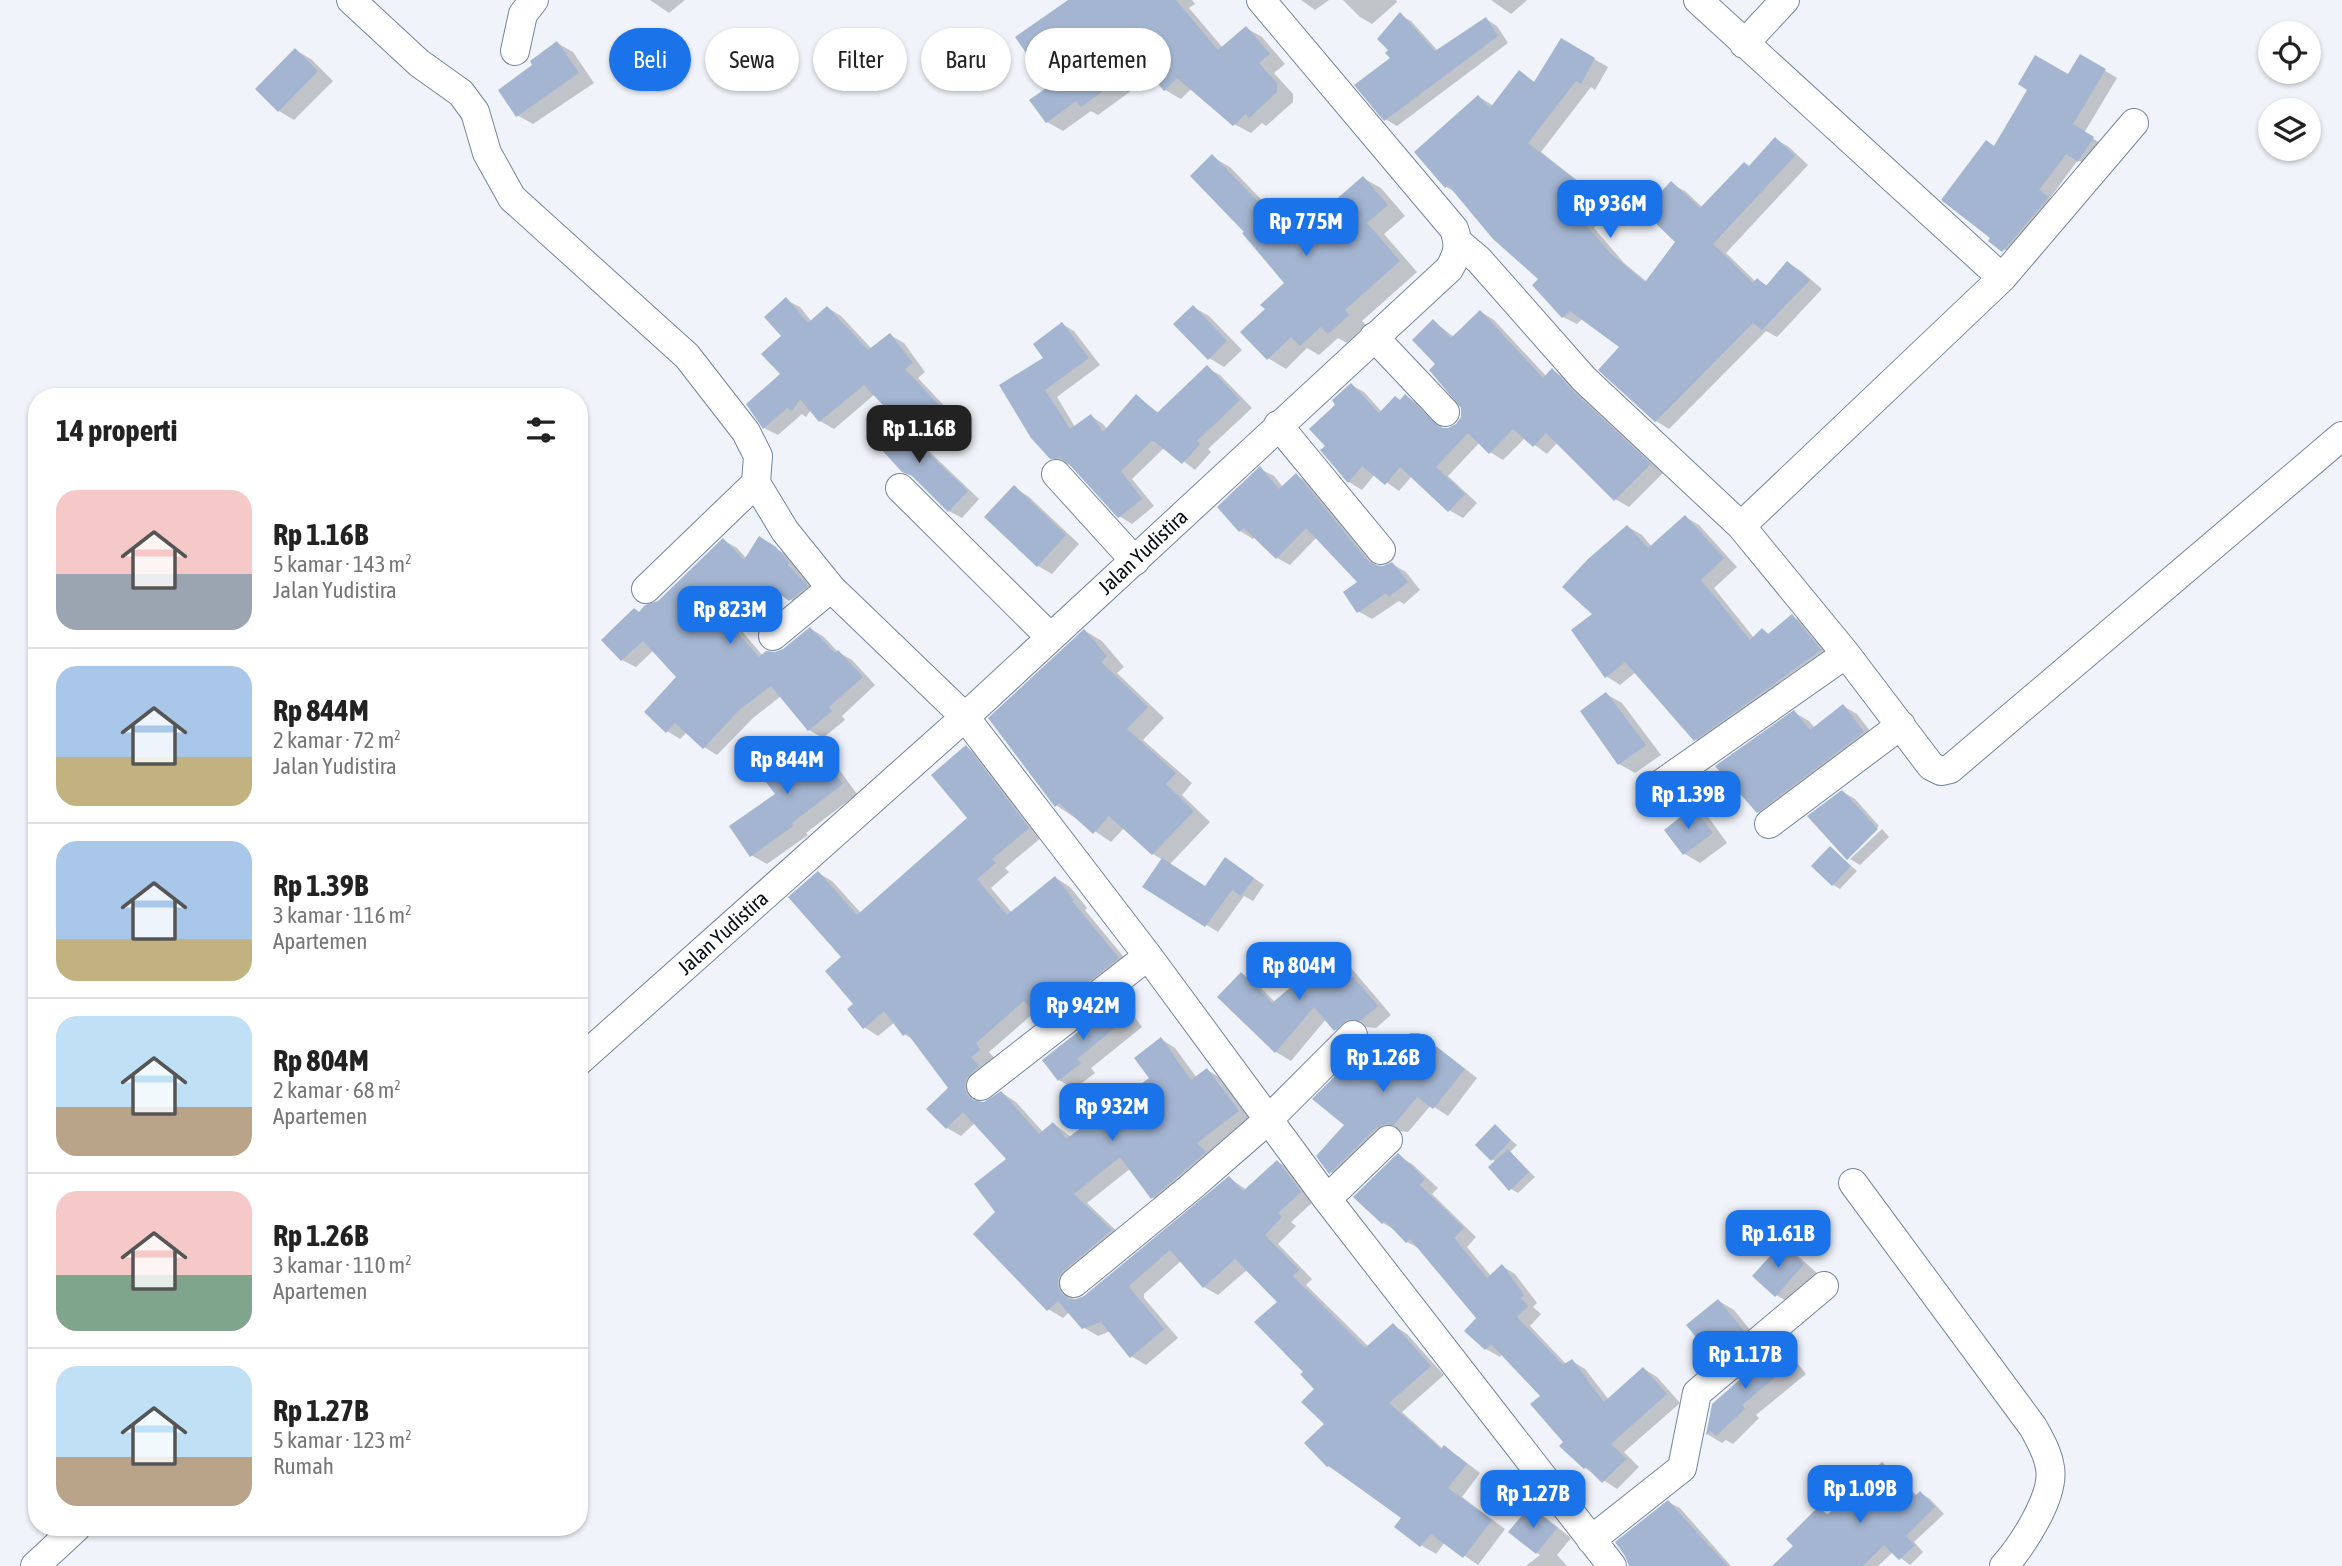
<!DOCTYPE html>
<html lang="id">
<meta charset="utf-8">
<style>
body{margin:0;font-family:"Asap Condensed",sans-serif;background:#f6f6f6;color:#222;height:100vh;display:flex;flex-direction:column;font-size:26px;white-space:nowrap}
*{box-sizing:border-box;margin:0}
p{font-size:23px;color:#767676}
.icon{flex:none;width:38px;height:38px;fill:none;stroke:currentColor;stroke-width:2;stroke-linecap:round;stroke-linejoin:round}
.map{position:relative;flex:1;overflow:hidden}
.drawer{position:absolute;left:28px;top:388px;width:560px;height:1148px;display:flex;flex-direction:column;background:#fff;border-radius:28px;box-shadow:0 2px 5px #0004}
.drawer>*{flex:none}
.hud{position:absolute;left:609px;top:28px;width:665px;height:63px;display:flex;gap:14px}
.fabs{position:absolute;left:2258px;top:21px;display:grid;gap:14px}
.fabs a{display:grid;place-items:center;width:63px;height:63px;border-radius:50%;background:#fff;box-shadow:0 2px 5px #0004;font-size:35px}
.price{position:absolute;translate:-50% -60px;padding:0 16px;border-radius:14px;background:#1a73e8;color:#fff;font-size:23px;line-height:46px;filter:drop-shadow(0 2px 4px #0008)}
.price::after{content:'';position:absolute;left:50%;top:42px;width:21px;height:16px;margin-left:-10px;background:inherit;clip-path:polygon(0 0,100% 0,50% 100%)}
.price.selected{background:#222;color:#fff}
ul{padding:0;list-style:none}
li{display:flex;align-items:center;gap:21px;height:175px;padding:0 28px}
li+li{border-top:2px solid #e0e0e0}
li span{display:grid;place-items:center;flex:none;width:196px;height:140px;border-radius:21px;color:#555}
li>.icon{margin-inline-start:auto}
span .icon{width:84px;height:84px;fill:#fffc;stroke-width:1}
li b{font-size:30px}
h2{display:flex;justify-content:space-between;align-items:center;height:84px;padding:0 28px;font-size:30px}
.tag{padding:0 24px;border-radius:32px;background:#fff;box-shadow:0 2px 5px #0004;font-size:24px;line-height:63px}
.tag.selected{background:#1a73e8;color:#fff}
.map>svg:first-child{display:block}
.shadow{fill:#0003}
.building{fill:#a3b5d1}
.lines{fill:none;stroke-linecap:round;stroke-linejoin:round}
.minor-casing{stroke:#73859f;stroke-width:30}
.minor{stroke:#fff;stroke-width:28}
.labels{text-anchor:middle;stroke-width:7;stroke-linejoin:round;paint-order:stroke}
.street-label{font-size:21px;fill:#080f18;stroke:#fff}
</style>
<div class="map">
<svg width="2342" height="1566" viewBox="0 0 2342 1566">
<rect width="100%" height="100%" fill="#f0f4fa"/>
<path class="shadow" d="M650 0H685L669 13Z
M1071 0H1192L1195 4 1189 8 1223 48 1246 28 1262 37 1285 64 1274 73 1293 94V102L1266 126 1262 123 1251 133 1234 124 1192 88 1181 99 1165 90 1153 75 1098 115 1091 111 1063 131 1047 122 1051 86Z
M1301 0H1329L1315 10Z
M1343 0H1396L1397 2 1372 24 1360 17Z
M1491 0H1527L1511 14Z
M1400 15 1411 21 1438 51 1486 19 1497 26 1508 43 1397 126 1385 119Z
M1561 40 1608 67 1595 90 1591 87 1541 152 1611 207 1594 228 1624 263 1647 282 1678 242 1671 184 1685 191 1703 208 1750 167 1775 139 1789 147 1808 165 1726 253 1756 282 1758 280 1768 286 1788 263 1801 271 1822 289 1777 337 1766 331 1669 429 1656 421 1622 347 1583 318 1577 324 1563 317 1541 279 1457 193 1446 187 1479 97 1494 106 1519 72 1536 83Z
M557 43 573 52 594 83 533 124 517 115 535 65Z
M295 50 311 59 333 81 294 120 279 111Z
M2081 56 2117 78 2084 133 2105 146 2091 168 2078 160 2050 198 2060 206 2016 257 1991 241 1995 147 2068 77Z
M1212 157 1230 167 1277 216 1273 221 1290 241 1363 178 1381 188 1405 216 1384 234 1417 272 1362 321 1366 325 1347 343 1338 338 1319 355 1307 348 1286 369 1268 358 1267 309 1286 283Z
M786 300 800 307 812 322 828 308 841 316 872 349 890 335 904 343 925 372 918 378 951 413 923 439 911 434 979 499 962 518 949 511 916 478 893 422 906 430 875 394 834 429 820 421 811 410 806 417 802 414 778 435 764 428 782 374Z
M1193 307 1209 316 1242 350 1224 367 1209 358Z
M1481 312 1494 320 1547 377 1552 370 1565 378 1586 401 1663 473 1629 507 1615 499 1558 442 1547 454 1525 438 1503 460 1490 452 1480 442 1448 476 1477 503 1463 518 1449 510 1412 476 1399 491 1375 474 1362 490 1349 482 1323 450 1327 446 1338 405 1351 385 1364 392 1382 412 1406 396 1419 404 1445 430 1457 426 1462 418 1463 407 1437 364 1433 321 1454 337Z
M1062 324 1074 331 1100 365 1057 397 1075 427 1091 416 1103 424 1107 429 1136 396 1159 413 1207 368 1220 375 1252 408 1208 449 1211 452 1195 470 1165 447 1132 479 1154 506 1132 524 1119 516 1072 464 1064 465 1051 458 1033 436 1045 358Z
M1260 469 1274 476 1283 487 1296 475 1309 483 1379 568 1392 564 1406 572 1420 590 1404 604 1399 601 1372 619 1358 611 1359 583 1317 537 1290 565 1277 558 1255 537 1253 539 1240 531Z
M1014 488 1028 496 1079 544 1052 574 1038 566Z
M1685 517 1699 525 1737 567 1714 588 1754 638 1763 630 1770 635 1792 616 1806 624 1834 659 1709 748 1695 739 1636 672 1620 685 1606 676 1594 614 1628 527 1642 535 1652 547Z
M759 538 790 557 802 571 800 574 820 594 803 608 782 594 741 630 763 656 784 651 811 629 824 637 838 652 852 660 875 685 842 716 845 720 823 738 809 730 781 696 753 718 717 755 704 747 687 732 680 739 667 731 678 677 654 650 636 667 622 660 640 613 658 602 723 540 737 548 746 558Z
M1085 631 1102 641 1124 667 1117 673 1164 718 1143 740 1192 783 1182 795 1210 822 1170 864 1206 888 1236 866 1264 885 1253 901 1244 896 1218 932 1145 887 1163 860 1153 854 1124 828 1111 842 1056 805Z
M1606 694 1622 703 1661 755 1635 773 1619 764Z
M1843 706 1857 714 1877 740 1772 820 1758 812 1795 713 1809 721 1815 728Z
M808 740 824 749 857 794 806 833 808 835 767 864 751 855 777 794Z
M966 747 980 756 1042 837 1005 868 1009 872 991 888 1012 913 1056 878 1070 887 1087 908 1085 910 1132 967 1055 1027 1040 1018 1035 1012 989 1052 994 1058 979 1097 981 1104 1002 1093 1016 1102 1043 1132 1054 1124 1071 1137 1151 1078 1161 1039 1175 1048 1197 1078 1207 1070 1221 1078 1253 1119 1210 1152 1219 1161 1166 1206 1152 1197 1131 1168 1087 1203 1125 1239 1072 1296 1074 1301 1085 1298 1229 1178 1247 1190 1278 1162 1292 1170 1314 1201 1291 1222 1296 1226 1278 1244 1312 1279 1306 1285 1369 1347 1393 1325 1407 1334 1444 1375 1402 1412 1443 1449 1458 1456 1480 1473 1462 1497 1505 1529 1478 1565 1445 1542 1436 1554 1421 1545 1403 1517 1328 1466 1327 1424 1317 1389 1305 1372 1280 1302 1248 1269 1218 1295 1204 1287 1181 1261 1144 1294V1298L1178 1338 1146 1365 1131 1356 1111 1331 1098 1336 1083 1327 1069 1312 1063 1318 1048 1309 997 1212 1008 1160 975 1123 961 1136 947 1128 951 1088 914 1040 904 1034 895 1022 878 1036 864 1027 818 873 832 881 861 913 969 818Z
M1843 792 1855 799 1879 826 1848 856Z
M1693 809 1709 818 1727 843 1700 863 1685 854 1666 831Z
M1882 829 1889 837 1860 865 1850 859Z
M1831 849 1857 871 1840 889 1833 885Z
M1332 954 1347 963 1391 1015 1376 1028 1364 1027 1350 1038 1335 1029 1326 1019 1291 1061 1276 1052 1219 997 1241 974 1256 983 1275 1002Z
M1116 1004 1132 1013 1142 1027 1091 1068 1095 1073 1074 1089 1059 1080Z
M1419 1035 1433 1044 1477 1078 1448 1116 1431 1105 1408 1132 1399 1131 1390 1135 1344 1180 1331 1172 1346 1125 1354 1060 1379 1076Z
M1495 1127 1517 1145 1510 1152 1535 1177 1518 1193 1511 1189 1496 1162 1492 1159Z
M1398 1156 1412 1164 1438 1188 1432 1194 1476 1237 1467 1247 1491 1276 1502 1266 1515 1274 1537 1303 1533 1307 1541 1314 1530 1326 1567 1365 1572 1361 1585 1369 1609 1400 1644 1369 1657 1377 1680 1403 1624 1452 1639 1467 1617 1489 1585 1468 1566 1442 1542 1396 1502 1354 1500 1357 1486 1349 1466 1330 1478 1318 1422 1250 1407 1242 1395 1230 1383 1223Z
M1781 1246 1797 1255 1818 1274 1792 1304 1776 1295Z
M1719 1301 1734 1310 1759 1341 1730 1366 1714 1357Z
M1777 1349 1793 1358 1806 1374 1756 1415 1759 1418 1733 1444 1726 1440 1722 1443 1707 1434 1713 1405Z
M1883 1464 1892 1470 1917 1496 1920 1493 1930 1499 1944 1514 1914 1542 1923 1552 1910 1565 1893 1552 1878 1566H1774L1795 1546 1819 1509 1829 1515Z
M1668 1502 1680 1508 1731 1566H1638Z
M1530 1508 1545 1517 1571 1538 1557 1555 1567 1566H1526L1540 1555 1537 1553Z"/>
<path class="building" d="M1068 0H1176L1218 50 1246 26 1270 54 1259 63 1277 83V92L1249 118 1246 114 1233 126 1177 78 1164 91 1141 63 1081 107 1076 101 1046 123 1029 100 1049 86 1015 37Z
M1400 12 1435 51 1486 17 1498 36 1384 121 1354 85 1390 58 1385 53 1388 50 1377 39Z
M1561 38 1595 58 1581 84 1576 81 1528 143 1599 198 1581 219 1610 253 1645 282 1675 242 1643 211 1671 181 1700 208 1744 162 1749 166 1775 137 1795 156 1713 244 1753 283 1757 278 1766 286 1787 261 1810 280 1762 330 1753 323 1655 422 1598 370 1619 347 1570 311 1562 318 1532 285 1538 279 1493 239 1448 185 1445 188 1414 152 1478 95 1490 108 1519 70 1534 82Z
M557 41 579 73 516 117 498 90 532 65 530 61Z
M295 48 318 71 278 112 255 89Z
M2080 54 2106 69 2073 124 2094 137 2078 162 2066 154 2039 190 2049 197 2002 252 1988 241 1990 238 1941 200 1986 140 1994 146 2027 90 2018 84 2035 55 2068 74Z
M1212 154 1261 205 1256 210 1285 244 1363 176 1388 205 1367 223 1400 261 1345 310 1349 315 1328 334 1321 327 1300 346 1291 337 1267 360 1240 332 1265 309 1260 305 1284 283 1242 233 1244 232 1190 176Z
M786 297 808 323 827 306 868 350 890 333 913 363 905 369 939 405 909 433 864 385 819 422 800 399 792 411 787 408 763 429 746 404 780 374 761 354 781 336 764 317Z
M1193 305 1227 341 1208 360 1173 324Z
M1480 310 1543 378 1552 368 1573 391 1651 464 1614 501 1546 433 1533 447 1513 429 1489 454 1468 433 1436 467 1465 494 1448 512 1400 467 1385 485 1362 466 1348 483 1320 450 1325 446 1309 429 1335 405 1332 400 1351 383 1379 413 1395 396 1400 400 1405 394 1440 428H1448L1456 424 1461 417V408L1429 370 1435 364 1412 340 1433 319 1451 338Z
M1062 322 1089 358 1045 390 1070 429 1091 414 1103 432 1136 394 1157 413 1207 365 1240 400 1197 441 1200 444 1182 464 1155 442 1152 441 1121 471 1142 499 1118 518 1068 463 1060 458 1050 459 1031 438 999 385 1043 358 1033 344Z
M893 420 968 491 948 512 912 476 902 472 871 438Z
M1260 466 1279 489 1296 473 1368 561 1375 565 1383 566 1392 562 1408 582 1389 597 1386 593 1357 613 1343 592 1357 582 1306 528 1276 559 1244 528 1239 532 1217 507Z
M1014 485 1066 535 1037 567 984 517Z
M1685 515 1724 558 1701 580 1750 640 1762 628 1768 634 1792 614 1821 650 1694 741 1625 662 1605 678 1571 630 1592 614 1562 587 1587 560 1627 525 1648 548Z
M759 536 776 547 789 563 788 565 808 586 789 601 769 586 728 622 759 657 766 651 775 652 783 649 810 627 835 653 838 650 863 677 829 707 832 711 808 731 771 686 739 710 703 749 675 723 666 733 644 712 676 677 643 641 621 661 601 640 634 608 639 612 645 605 658 601 723 538 744 560Z
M1084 629 1107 656 1101 662 1148 707 1127 729 1176 773 1166 784 1194 811 1152 855 1109 816 1093 834 1059 803 1055 807 988 718Z
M1606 692 1646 745 1618 765 1580 711Z
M1843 704 1864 732 1757 813 1715 766 1794 710 1810 730Z
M808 738 843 784 792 823 793 826 750 857 729 826 775 794 760 774Z
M966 745 1029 828 992 859 996 863 977 879 1007 915 1055 876 1074 900 1072 901 1119 958 1039 1020 1024 1001 976 1043 980 1050 971 1057 979 1066 966 1079 965 1088 968 1096 974 1101 984 1102 1001 1091 1039 1134 1053 1122 1066 1139 1149 1078 1134 1058 1161 1037 1191 1080 1207 1068 1239 1111 1197 1143 1206 1152 1151 1199 1120 1157 1074 1194 1112 1230 1063 1271 1058 1278V1286L1061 1293 1069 1299H1076L1084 1296 1229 1176 1243 1191 1277 1160 1301 1192 1278 1213 1282 1217 1265 1235 1299 1270 1293 1276 1365 1348 1393 1323 1431 1366 1389 1403 1441 1449 1444 1445 1467 1464 1448 1488 1492 1520 1463 1558 1431 1534 1420 1547 1394 1527 1401 1518 1329 1466 1327 1467 1304 1443 1324 1424 1301 1402 1314 1389 1300 1374 1303 1372 1254 1322 1277 1302 1235 1259 1203 1288 1170 1250 1130 1285V1288L1164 1329 1130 1358 1101 1322 1082 1329 1058 1301 1047 1311 973 1234 995 1212 974 1184 1006 1159 963 1112 946 1129 926 1109 948 1088 907 1033 903 1036 884 1011 863 1029 847 1009 853 1004 825 971 841 957 788 897 818 871 857 915 967 818 931 775Z
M1842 790 1878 829 1847 860 1807 816Z
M1693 807 1713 833 1683 855 1664 830Z
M1830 846 1851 866 1832 886 1811 866Z
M1225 857 1254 878 1241 896 1232 890 1205 927 1142 887 1162 858 1205 886Z
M1332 952 1378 1006 1360 1021 1348 1019 1334 1031 1314 1007 1275 1053 1217 997 1241 972 1272 1003Z
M1116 1002 1128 1017 1077 1059 1081 1063 1058 1081 1042 1060Z
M1410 1033H1419L1465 1069 1433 1109 1417 1097 1394 1125 1385 1124 1376 1128 1329 1174 1316 1156 1344 1125 1312 1099 1354 1057 1377 1076Z
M1495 1124 1511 1140 1491 1161 1475 1145Z
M1508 1149 1529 1172 1509 1191 1488 1167Z
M1398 1153 1425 1179 1420 1185 1464 1228 1454 1238 1487 1278 1502 1264 1524 1295 1521 1298 1528 1306 1517 1317 1563 1365 1572 1359 1604 1402 1643 1367 1667 1394 1611 1444 1626 1459 1602 1483 1586 1467 1584 1469 1559 1446 1563 1442 1530 1404 1540 1396 1491 1344 1485 1350 1464 1331 1476 1318 1410 1239 1406 1243 1385 1221 1382 1224 1353 1197Z
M1781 1244 1804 1264 1775 1297 1752 1276Z
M1718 1299 1744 1331 1713 1358 1686 1325Z
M1777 1347 1791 1364 1742 1405 1745 1409 1716 1436 1711 1431 1706 1435 1712 1404Z
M1882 1462 1915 1496 1920 1491 1935 1507 1906 1536 1915 1545 1899 1560 1884 1545 1863 1566H1772L1793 1546 1786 1539 1819 1506 1827 1515Z
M1668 1500 1701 1537 1728 1566H1629L1625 1556 1615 1542Z
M1530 1506 1557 1528 1536 1554 1508 1532Z"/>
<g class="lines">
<defs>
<path id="minor" d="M351 0 419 63 461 93 475 112 487 153 512 198 687 356 746 432 758 456 756 483 785 531 831 588 965 717 1148 956 1327 1199 1612 1566
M1698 0 2002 278 1741 526
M1744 44 1785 0
M515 51 523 14 534 0
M1459 243 1479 260 1584 379 1741 526 1846 654 1931 766 1941 771 1950 769 2342 436
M2002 278 2134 123
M1374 337 1445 412
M1278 425 1381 550
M1056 474 1135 561
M900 488 1050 637
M646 589 756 483
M773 636 831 588
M1655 788 1846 654
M1769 824 1901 725
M579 1061 965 717 1449 269C1458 254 1460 246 1454 229L1261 0
M981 1086 1148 956
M1853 1183 2033 1427C2040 1440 2048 1453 2050 1468 2055 1496 2022 1546 2004 1566
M1327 1199 1388 1140
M1074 1283 1190 1188 1268 1120 1353 1035
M1591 1540 1682 1468 1697 1393 1824 1286
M35 1566 76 1528"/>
</defs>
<use href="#minor" class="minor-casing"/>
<use href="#minor" class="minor"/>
</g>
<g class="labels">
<g class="street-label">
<text transform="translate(1143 552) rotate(-43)" y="7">Jalan Yudistira</text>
<text transform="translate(723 933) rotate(-42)" y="7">Jalan Yudistira</text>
</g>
</g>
</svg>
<div class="fabs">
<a><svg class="icon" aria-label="locate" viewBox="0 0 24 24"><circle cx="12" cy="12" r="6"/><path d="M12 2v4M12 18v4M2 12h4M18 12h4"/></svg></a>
<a><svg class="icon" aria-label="layers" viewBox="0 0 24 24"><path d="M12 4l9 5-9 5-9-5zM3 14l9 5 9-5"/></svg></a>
</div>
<b class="price" style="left:1610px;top:240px">Rp 936M</b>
<b class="price" style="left:1306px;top:258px">Rp 775M</b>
<b class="price selected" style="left:919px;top:465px">Rp 1.16B</b>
<b class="price" style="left:730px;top:646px">Rp 823M</b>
<b class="price" style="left:787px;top:796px">Rp 844M</b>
<b class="price" style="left:1688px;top:831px">Rp 1.39B</b>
<b class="price" style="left:1299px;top:1002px">Rp 804M</b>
<b class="price" style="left:1083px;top:1042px">Rp 942M</b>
<b class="price" style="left:1383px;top:1094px">Rp 1.26B</b>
<b class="price" style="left:1112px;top:1143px">Rp 932M</b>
<b class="price" style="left:1778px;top:1270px">Rp 1.61B</b>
<b class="price" style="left:1745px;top:1391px">Rp 1.17B</b>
<b class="price" style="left:1860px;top:1525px">Rp 1.09B</b>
<b class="price" style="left:1533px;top:1530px">Rp 1.27B</b>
<div class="hud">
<a class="tag selected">Beli</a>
<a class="tag">Sewa</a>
<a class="tag">Filter</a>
<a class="tag">Baru</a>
<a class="tag">Apartemen</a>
</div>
<section class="drawer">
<h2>14 properti<svg class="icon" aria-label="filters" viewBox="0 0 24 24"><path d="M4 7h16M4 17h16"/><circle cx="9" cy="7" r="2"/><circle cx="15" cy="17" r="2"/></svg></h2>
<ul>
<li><span style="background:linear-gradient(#f6c9c9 60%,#9aa5b1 0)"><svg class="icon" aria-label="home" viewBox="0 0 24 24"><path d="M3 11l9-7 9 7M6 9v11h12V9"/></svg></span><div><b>Rp 1.16B</b><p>5 kamar · 143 m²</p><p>Jalan Yudistira</p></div></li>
<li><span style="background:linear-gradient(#a9c7e8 65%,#c2b280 0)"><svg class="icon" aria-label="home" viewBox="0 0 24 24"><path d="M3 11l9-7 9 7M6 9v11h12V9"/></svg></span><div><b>Rp 844M</b><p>2 kamar · 72 m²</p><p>Jalan Yudistira</p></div></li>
<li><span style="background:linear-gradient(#a9c7e8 70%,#c2b280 0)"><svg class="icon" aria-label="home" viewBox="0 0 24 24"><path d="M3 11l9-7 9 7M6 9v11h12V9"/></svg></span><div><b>Rp 1.39B</b><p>3 kamar · 116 m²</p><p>Apartemen</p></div></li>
<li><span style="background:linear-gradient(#bfe0f5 65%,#b9a48a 0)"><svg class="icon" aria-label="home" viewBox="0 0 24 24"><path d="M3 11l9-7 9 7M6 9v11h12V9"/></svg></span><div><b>Rp 804M</b><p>2 kamar · 68 m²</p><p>Apartemen</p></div></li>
<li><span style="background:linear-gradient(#f6c9c9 60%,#7fa58c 0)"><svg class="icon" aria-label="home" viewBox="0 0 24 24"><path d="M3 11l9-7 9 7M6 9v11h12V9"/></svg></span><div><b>Rp 1.26B</b><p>3 kamar · 110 m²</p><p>Apartemen</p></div></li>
<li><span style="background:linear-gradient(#bfe0f5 65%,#b9a48a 0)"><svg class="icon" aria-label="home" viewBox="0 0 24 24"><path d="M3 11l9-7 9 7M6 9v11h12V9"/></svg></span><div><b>Rp 1.27B</b><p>5 kamar · 123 m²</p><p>Rumah</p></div></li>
</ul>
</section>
</div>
